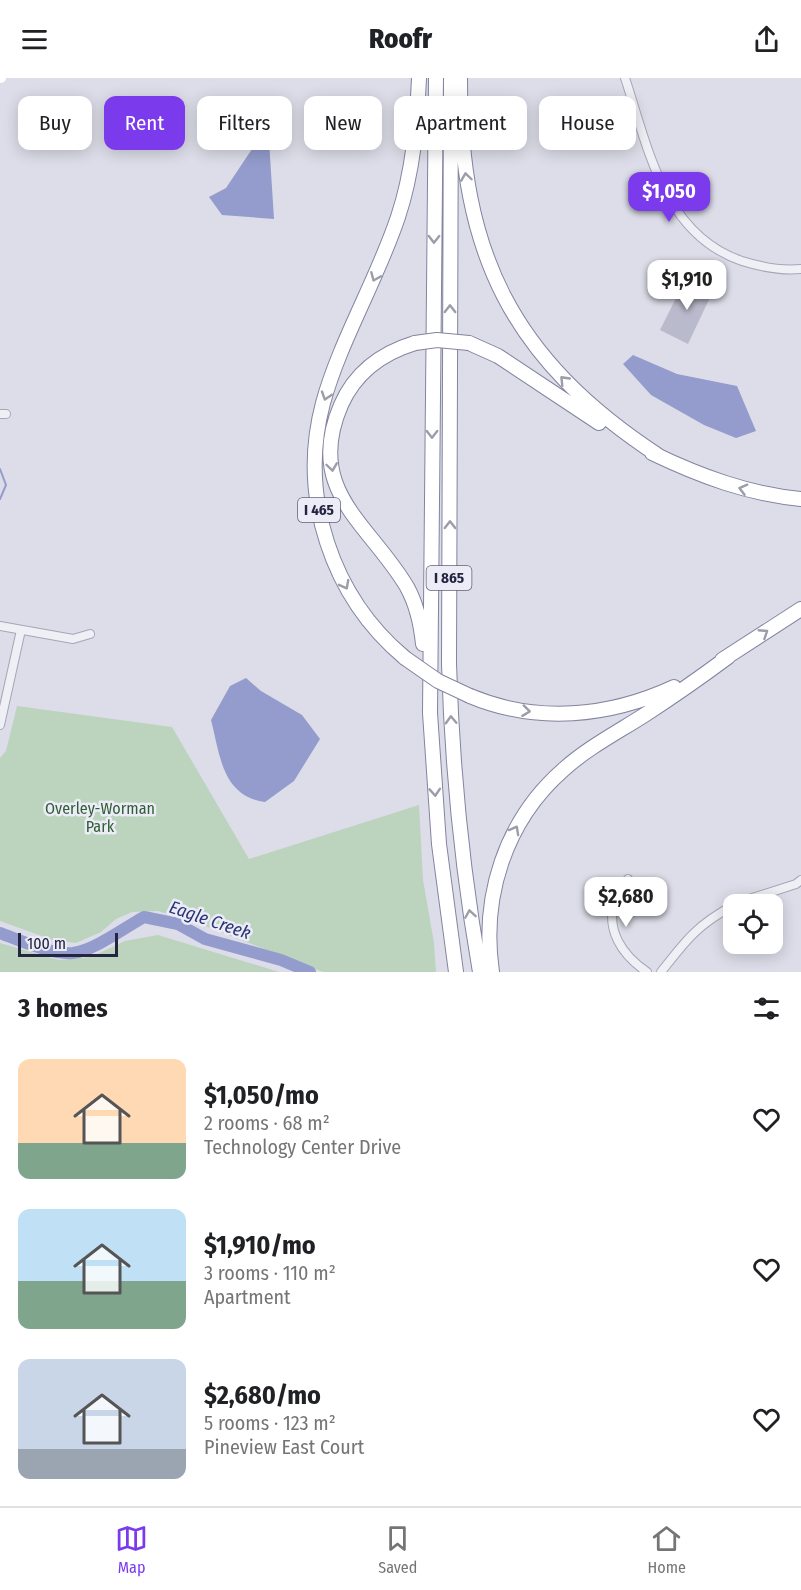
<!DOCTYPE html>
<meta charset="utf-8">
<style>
body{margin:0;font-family:"Fira Sans Condensed",sans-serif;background:#f2f2f2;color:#202124;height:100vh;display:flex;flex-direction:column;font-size:22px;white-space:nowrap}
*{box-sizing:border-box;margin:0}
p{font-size:20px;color:#757577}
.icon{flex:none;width:33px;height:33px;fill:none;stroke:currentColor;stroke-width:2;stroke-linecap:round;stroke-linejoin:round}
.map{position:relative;height:894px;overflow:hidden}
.sheet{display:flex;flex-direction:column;background:#fff;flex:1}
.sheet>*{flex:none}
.banner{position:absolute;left:18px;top:18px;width:765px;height:54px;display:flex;gap:12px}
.controls{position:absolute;left:723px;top:816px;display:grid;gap:12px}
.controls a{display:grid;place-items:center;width:60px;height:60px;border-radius:12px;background:#fff;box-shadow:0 3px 15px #0003;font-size:30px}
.scale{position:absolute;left:18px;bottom:15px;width:100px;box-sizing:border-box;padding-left:6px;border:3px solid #242540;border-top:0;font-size:16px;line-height:21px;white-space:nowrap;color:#242540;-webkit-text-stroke:4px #ebecf6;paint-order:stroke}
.price{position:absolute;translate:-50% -51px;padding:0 14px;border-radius:12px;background:#fff;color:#222;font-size:20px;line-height:39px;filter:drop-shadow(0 2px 3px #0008)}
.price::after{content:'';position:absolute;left:50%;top:36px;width:18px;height:14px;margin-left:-9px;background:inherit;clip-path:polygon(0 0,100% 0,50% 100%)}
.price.current{background:#7c3aed;color:#fff}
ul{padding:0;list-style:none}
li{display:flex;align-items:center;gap:18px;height:150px;padding:0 18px}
li span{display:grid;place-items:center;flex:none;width:168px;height:120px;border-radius:12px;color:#555}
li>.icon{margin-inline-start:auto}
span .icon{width:72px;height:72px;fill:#fffc;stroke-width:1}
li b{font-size:26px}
h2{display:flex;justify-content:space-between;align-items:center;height:72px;padding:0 18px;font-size:26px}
.tag{padding:0 21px;border-radius:12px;background:#fff;box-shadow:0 3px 15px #0003;font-size:21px;line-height:54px}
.tag.current{background:#7c3aed;color:#fff}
header{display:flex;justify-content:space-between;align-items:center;height:78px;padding:0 18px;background:#fff;font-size:27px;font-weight:800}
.dock{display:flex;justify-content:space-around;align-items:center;height:84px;border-top:2px solid #e0e0e0;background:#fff;font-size:16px;color:#757577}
.dock a{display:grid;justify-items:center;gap:3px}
.dock .current{color:#7c3aed}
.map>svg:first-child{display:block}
.green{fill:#bcd3be}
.water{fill:#939ccc}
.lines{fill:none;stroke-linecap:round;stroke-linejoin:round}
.stream{stroke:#939ccc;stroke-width:2}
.river{stroke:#939ccc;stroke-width:12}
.building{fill:#b9bacb}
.minor-casing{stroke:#a5a6b6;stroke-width:10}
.motorway-casing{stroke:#8284a0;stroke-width:16}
.minor{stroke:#efeff6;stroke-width:8}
.secondary{stroke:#fff;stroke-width:10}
.motorway{stroke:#fff;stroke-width:14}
.motorway-bridge-casing{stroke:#8284a0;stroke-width:16;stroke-linecap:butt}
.motorway-bridge{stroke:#fff;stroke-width:14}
.oneway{stroke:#9c9da9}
.labels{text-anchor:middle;stroke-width:5;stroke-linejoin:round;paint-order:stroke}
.shield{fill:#ebecf6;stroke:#606177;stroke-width:1.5}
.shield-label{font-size:15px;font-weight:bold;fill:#242540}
.park-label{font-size:16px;fill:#305d36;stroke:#ebecf6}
.water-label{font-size:18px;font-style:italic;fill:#2a3478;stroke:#ebecf6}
</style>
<header><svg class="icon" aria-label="menu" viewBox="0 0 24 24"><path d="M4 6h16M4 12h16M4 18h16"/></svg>Roofr<svg class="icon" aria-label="share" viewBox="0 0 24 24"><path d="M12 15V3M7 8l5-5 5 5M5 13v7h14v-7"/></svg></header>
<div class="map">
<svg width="801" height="894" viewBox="0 0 801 894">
<rect width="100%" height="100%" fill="#dcdde8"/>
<path class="green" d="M17 628 172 649 249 781 419 727 423 802 434 865 436 894H323L195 844 158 833 132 834 116 841 101 854 76 865 53 862 0 843V680L6 673Z
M158 857 279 894H0V865L59 882 91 879 125 863Z"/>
<path class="water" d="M268 47 274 141 222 137 209 119 226 110Z
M633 277 677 296 737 308 756 353 736 360 704 347 651 317 623 286Z
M246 600 261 613 302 637 320 661 294 703 265 724C222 718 220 677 211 642L230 608Z"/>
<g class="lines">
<path class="stream" d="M0 391 6 407 0 421"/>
<path class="river" d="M0 855C19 862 52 877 73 875 95 872 124 850 144 839L178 846 205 861 281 882 310 894"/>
</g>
<path class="building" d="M686 200 713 213 688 266 660 252Z"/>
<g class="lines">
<defs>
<path id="minor" d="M625 0C648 69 663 156 742 183 761 189 781 193 801 191
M0 336H6
M0 548 73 561 90 556
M0 647 21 552
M628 801C624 807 617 814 615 821 605 852 622 877 647 894
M734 826 796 806 801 802
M661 894C686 862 697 847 734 827"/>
<path id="motorway" d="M436 0 430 635 439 766 456 894
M451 0 449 586C452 690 462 791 480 894
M460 0C460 175 511 281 659 378
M415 265C382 275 355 295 341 327 304 413 370 446 407 509 417 527 421 546 423 566
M469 265 498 278 599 345
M652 375C700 398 748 416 801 421
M405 580C332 519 298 419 323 325 340 263 377 202 398 139 413 94 417 47 419 0
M722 582 801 531
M470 618C537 646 609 639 674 609
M492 894C481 819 505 743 563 692 587 670 618 654 646 636 674 618 701 599 728 579"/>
</defs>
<use href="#minor" class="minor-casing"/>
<use href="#motorway" class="motorway-casing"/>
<use href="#minor" class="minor"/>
<path class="secondary" d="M0 0H1"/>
<use href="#motorway" class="motorway"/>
<defs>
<path id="motorway-bridge" d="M415 265 437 262 469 265
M405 580 438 603 470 618"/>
</defs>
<use href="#motorway-bridge" class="motorway-bridge-casing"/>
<use href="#motorway-bridge" class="motorway-bridge"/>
</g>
<defs><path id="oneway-chevron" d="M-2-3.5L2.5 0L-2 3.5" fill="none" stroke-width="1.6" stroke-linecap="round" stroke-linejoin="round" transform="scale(1.5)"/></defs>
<g class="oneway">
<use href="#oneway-chevron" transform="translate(466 99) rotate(-98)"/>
<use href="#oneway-chevron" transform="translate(434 161) rotate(91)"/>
<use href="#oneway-chevron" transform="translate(375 199) rotate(113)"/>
<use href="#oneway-chevron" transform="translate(450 231) rotate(-90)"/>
<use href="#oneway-chevron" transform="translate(564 302) rotate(-134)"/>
<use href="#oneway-chevron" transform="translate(326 318) rotate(108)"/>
<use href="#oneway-chevron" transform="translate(432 356) rotate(90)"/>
<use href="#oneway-chevron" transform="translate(332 389) rotate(82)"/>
<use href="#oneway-chevron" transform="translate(743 411) rotate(-165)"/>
<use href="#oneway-chevron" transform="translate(450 447) rotate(-90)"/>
<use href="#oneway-chevron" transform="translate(345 507) rotate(62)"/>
<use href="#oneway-chevron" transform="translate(764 555) rotate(-33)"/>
<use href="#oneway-chevron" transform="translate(526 633) rotate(7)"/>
<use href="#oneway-chevron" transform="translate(451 642) rotate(-92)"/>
<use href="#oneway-chevron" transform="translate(435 714) rotate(86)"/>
<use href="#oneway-chevron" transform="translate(515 752) rotate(-61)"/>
<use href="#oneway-chevron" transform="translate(470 836) rotate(-99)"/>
</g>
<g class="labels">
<g class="shield">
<rect x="298" y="420" width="42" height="24" rx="4.5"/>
<rect x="426.5" y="488" width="45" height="24" rx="4.5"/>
</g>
<g class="shield-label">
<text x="319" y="437">I 465</text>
<text x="449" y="505">I 865</text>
</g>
<g class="park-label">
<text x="100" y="736">Overley-Worman<tspan x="100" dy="18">Park</tspan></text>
</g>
<g class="water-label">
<text transform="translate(210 842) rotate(19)" y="6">Eagle Creek</text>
</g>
</g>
</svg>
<div class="controls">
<a><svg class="icon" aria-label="locate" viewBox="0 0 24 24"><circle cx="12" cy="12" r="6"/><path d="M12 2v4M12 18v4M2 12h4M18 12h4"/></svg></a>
</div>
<div class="scale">100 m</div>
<b class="price current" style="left:669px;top:145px">$1,050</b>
<b class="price" style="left:687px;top:233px">$1,910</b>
<b class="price" style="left:626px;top:850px">$2,680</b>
<div class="banner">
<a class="tag">Buy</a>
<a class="tag current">Rent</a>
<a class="tag">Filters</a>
<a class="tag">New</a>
<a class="tag">Apartment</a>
<a class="tag">House</a>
</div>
</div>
<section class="sheet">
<h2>3 homes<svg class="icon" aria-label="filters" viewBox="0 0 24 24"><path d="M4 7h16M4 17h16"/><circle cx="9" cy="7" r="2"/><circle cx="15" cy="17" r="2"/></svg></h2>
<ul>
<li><span style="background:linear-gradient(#ffd9b3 70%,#7fa58c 0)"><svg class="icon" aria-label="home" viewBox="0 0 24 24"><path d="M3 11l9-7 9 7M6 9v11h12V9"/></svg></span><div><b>$1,050/mo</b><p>2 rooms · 68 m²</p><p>Technology Center Drive</p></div><svg class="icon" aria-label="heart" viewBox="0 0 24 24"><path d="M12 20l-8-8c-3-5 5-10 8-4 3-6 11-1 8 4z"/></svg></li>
<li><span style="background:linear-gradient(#bfe0f5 60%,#7fa58c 0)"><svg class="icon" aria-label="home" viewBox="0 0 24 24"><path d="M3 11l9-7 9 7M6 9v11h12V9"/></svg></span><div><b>$1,910/mo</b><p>3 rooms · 110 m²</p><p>Apartment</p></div><svg class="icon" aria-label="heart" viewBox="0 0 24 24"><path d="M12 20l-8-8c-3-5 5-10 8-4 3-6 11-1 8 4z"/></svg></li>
<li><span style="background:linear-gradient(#c9d6e8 75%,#9aa5b1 0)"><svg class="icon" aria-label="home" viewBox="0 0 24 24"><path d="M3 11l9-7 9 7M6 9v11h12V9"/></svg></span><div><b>$2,680/mo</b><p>5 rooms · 123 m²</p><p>Pineview East Court</p></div><svg class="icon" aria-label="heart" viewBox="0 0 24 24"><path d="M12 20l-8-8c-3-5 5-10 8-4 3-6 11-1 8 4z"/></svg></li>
</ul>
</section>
<nav class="dock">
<a class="current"><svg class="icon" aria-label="map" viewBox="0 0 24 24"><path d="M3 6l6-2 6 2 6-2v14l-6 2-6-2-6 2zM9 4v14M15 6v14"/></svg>Map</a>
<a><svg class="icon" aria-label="saved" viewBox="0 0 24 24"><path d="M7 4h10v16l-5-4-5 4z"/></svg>Saved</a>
<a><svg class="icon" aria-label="home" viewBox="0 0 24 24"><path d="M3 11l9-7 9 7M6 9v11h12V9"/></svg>Home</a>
</nav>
